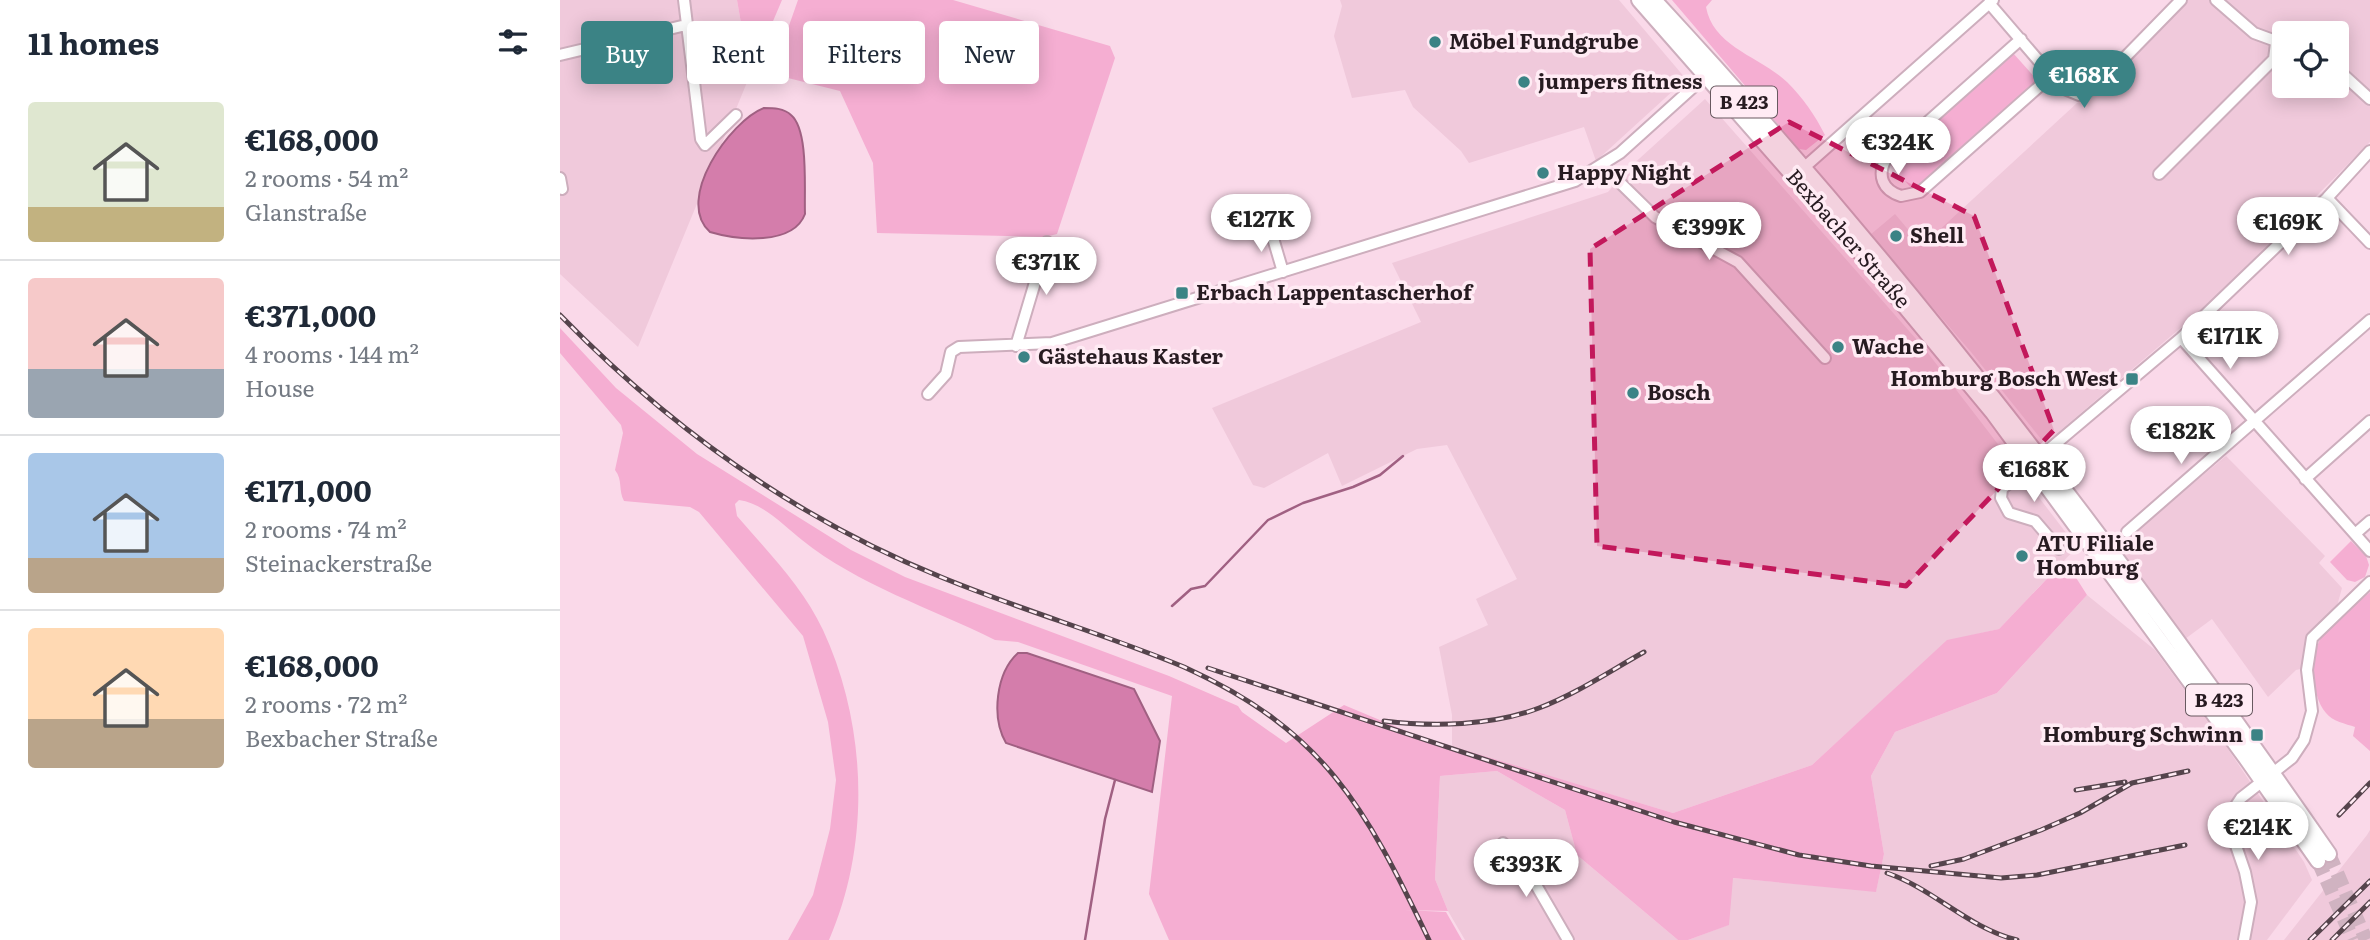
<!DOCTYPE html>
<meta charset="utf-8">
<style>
body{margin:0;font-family:Literata,serif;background:#f6f6f7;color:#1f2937;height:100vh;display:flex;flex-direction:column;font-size:26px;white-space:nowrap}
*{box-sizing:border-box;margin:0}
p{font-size:23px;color:#747a83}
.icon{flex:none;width:38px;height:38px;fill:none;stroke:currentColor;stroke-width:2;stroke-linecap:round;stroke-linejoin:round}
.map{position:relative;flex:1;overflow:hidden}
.drawer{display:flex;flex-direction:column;background:#fff;width:560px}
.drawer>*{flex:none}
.hud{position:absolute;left:21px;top:21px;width:665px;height:63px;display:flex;gap:14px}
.fabs{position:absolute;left:1712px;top:21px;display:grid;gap:14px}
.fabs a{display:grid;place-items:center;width:77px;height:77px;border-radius:7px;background:#fff;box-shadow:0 4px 18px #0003;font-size:35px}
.price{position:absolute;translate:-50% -60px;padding:0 16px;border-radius:24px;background:#fff;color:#222;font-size:23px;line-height:46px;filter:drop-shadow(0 2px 4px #0008)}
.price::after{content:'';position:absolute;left:50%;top:42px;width:21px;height:16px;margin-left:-10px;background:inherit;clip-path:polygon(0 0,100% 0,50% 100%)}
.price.active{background:#3b8385;color:#fff}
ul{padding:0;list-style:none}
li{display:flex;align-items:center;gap:21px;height:175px;padding:0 28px}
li+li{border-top:2px solid #e0e1e3}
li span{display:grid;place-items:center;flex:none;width:196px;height:140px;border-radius:7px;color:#555}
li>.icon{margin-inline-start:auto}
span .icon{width:84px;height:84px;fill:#fffc;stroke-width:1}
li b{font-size:30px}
h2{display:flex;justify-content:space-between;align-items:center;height:84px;padding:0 28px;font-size:30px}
.pill{padding:0 24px;border-radius:7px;background:#fff;box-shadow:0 4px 18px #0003;font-size:24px;line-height:63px}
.pill.active{background:#3b8385;color:#fff}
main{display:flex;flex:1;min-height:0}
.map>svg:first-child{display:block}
.built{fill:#f0c9db;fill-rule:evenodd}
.green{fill:#f5aed2}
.water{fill:#d47dab;stroke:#a06082;stroke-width:2}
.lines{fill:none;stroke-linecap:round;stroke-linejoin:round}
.stream{stroke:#a06082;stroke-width:2.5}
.major-tunnel{stroke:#d0b3c1;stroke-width:14;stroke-dasharray:14 7;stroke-linecap:butt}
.minor-casing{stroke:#cdaebd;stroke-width:14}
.major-casing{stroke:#cdaebd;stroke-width:18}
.minor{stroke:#fff;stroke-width:10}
.major{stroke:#fff;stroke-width:14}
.rail-casing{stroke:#55444c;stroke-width:5}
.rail{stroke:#ffebf4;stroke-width:2.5;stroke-dasharray:8;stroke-linecap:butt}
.marked{fill:#c2185b;fill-opacity:0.2;stroke:#c2185b;stroke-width:5;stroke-dasharray:14 9;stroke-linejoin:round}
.poi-dot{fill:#3b8385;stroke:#ffebf4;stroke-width:2.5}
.labels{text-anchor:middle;stroke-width:7;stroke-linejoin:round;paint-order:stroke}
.shield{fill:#ffebf4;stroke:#685960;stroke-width:2}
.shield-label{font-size:19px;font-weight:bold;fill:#271b21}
.poi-label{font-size:21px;font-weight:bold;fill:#271b21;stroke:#ffebf4;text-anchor:start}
.street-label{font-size:21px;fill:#271b21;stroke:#ffebf4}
</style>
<main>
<section class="drawer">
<h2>11 homes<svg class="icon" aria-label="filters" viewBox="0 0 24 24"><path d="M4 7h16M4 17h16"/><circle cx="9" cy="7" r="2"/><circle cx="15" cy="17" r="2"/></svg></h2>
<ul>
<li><span style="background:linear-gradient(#dfe7d0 75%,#c2b280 0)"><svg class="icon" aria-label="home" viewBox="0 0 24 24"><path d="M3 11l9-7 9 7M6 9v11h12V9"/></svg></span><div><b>€168,000</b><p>2 rooms · 54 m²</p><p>Glanstraße</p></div></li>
<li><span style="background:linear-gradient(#f6c9c9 65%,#9aa5b1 0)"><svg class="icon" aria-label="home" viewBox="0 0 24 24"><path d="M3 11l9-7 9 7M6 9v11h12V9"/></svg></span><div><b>€371,000</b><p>4 rooms · 144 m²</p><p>House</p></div></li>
<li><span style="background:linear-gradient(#a9c7e8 75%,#b9a48a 0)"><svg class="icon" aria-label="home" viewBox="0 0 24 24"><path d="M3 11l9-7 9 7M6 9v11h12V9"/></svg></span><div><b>€171,000</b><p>2 rooms · 74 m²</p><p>Steinackerstraße</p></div></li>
<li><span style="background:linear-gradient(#ffd9b3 65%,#b9a48a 0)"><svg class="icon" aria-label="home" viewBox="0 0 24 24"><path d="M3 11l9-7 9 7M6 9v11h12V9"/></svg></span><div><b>€168,000</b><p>2 rooms · 72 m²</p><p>Bexbacher Straße</p></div></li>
</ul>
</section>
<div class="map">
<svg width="1810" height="940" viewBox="0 0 1810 940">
<rect width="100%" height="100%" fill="#fad9e9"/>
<path class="built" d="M0 0H177L190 75 78 347 0 274Z
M780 0H1059L1126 79 1036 161 1024 127 909 163 901 151 853 107 845 90 792 98 774 36 782 6Z
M1626 0H1810V142L1652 301 1494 436 1481 439 1411 352 1310 235 1335 214 1362 246 1517 103 1532 94ZM1724 33H1776V86H1724Z
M1145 99 1364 348 1517 547 1439 629 1387 641 1252 765 1113 813 892 747V715L879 647 928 625 916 599 957 579 887 445 857 449 782 486 768 453 704 488 693 485 652 408 861 322 832 263 1048 192 1069 168Z
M1666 456 1765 556 1759 563 1782 588 1777 606 1784 615 1764 633 1757 644 1754 666 1736 670 1708 697 1652 619 1625 639 1556 547Z
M1527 595 1595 650 1668 749 1744 862 1752 880 1707 940H1128L1168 925 1172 878 1316 891 1324 854 1311 776 1335 732 1437 693Z
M937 771 1005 810 1017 855 1118 940H905L888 911 875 879 880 776Z
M1810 830V940H1724L1807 835Z"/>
<path class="green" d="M177 0H222L190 75Z
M238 0H393L550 46 555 58 497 234 485 237 317 233 313 163 280 91 212 74Z
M1112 0H1152L1146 7C1153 47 1201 57 1227 82 1243 98 1255 115 1265 135L1246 150 1239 149Z
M1453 53 1478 81 1354 191 1329 163Z
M0 328 56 388 137 454 291 550 345 577 609 676 678 706 682 712 726 743 784 705 858 736 1113 813 1252 765 1387 640 1439 629 1501 564 1508 565 1527 595 1437 693 1335 732 1311 776 1324 854 1316 892 1173 878 1169 925 1128 940H1118L1017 855 1005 810 937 771 880 776 875 879 888 911 845 910 886 912 902 940H609L589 894 612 696 458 642 435 640C371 608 298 585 242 540 224 526 203 503 179 500L175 504 177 516C207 551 243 587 263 630 307 725 311 844 269 940H228L253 895 270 829 276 780 268 722 243 636 139 512 130 507 64 501C58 490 63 480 55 470L63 433 61 425 0 353Z
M1791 541 1806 556 1809 565 1805 577 1795 582 1787 580 1770 562Z
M1810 592V751L1793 736 1795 727C1786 724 1772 721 1766 713 1751 697 1750 654 1762 636 1772 619 1795 605 1810 592Z"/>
<path class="water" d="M204 108C213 108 224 108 231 115 249 130 244 190 245 214 233 246 177 240 150 232 114 200 170 121 204 108Z
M458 653H467L574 689 600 741 592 792 446 743C431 717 436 673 458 653Z"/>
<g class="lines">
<path class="stream" d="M612 606 631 589 645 586 708 520 743 503 793 487 820 475 843 456
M525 940 545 819 555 780"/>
<path class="major-tunnel" d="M1769 854 1806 940
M1758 861 1793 940"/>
<defs>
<path id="minor" d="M124 0 141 139 145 145 176 115
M1656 0 1694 33 1724 44
M1429 3 1502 88 1519 95 1536 87 1621 0
M1461 39 1326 159C1317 175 1322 190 1341 196L1360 192 1491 76
M0 55 126 25
M1776 68 1810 99
M1043 166 1095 217 1178 262 1265 358
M1239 172 1433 0
M1599 174 1714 59 1716 43
M0 178 2 189
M1767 198 1810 243
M710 228 723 272
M1621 338 1810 551
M456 346 487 242
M368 394 386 374 391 352 399 347 492 343 1015 181 1060 153 1151 71
M1745 479 1810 421
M1567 532 1810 320
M1795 534 1810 521
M1499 549 1475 521 1449 513 1441 498 1442 489 1621 338 1767 198 1810 151
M943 843 965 866 1008 940
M1684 940 1691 902 1685 872 1670 828 1671 813 1681 798 1732 758 1744 740 1752 711 1747 670 1752 638 1810 582"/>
<path id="major" d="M1079 0 1288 238 1433 413 1688 761 1758 861
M1094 0C1341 266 1562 555 1769 854"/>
</defs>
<use href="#minor" class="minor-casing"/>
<use href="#major" class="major-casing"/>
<use href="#minor" class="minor"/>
<use href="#major" class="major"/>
<defs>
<path id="rail" d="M0 315C109 427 235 518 381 577 461 610 544 634 624 667 765 731 805 807 869 940
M648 668 1114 822 1239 855 1311 866 1441 878 1477 875 1625 845
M824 721C873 727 932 726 979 708 1016 694 1050 671 1084 652
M1516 790 1565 782
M1779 815 1810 783
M1371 866 1404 859 1481 830 1520 813 1572 783 1628 771
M1327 873C1374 889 1408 928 1457 940
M1750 940 1810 881
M1772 940 1810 902"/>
</defs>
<use href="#rail" class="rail-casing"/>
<use href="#rail" class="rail"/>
</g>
<path class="marked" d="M1229 122 1414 216 1494 430 1346 586 1037 546 1030 249Z"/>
<g class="poi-dot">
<circle cx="875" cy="42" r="7"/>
<circle cx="964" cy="82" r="7"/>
<circle cx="983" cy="173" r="7"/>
<circle cx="1336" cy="236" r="7"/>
<rect x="615" y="286" width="14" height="14" rx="3.5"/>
<circle cx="1278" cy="347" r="7"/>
<circle cx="464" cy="357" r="7"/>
<rect x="1565" y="372" width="14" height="14" rx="3.5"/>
<circle cx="1073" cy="393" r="7"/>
<circle cx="1462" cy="556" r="7"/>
<rect x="1690" y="728" width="14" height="14" rx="3.5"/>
</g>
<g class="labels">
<g class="shield">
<rect x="1151" y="86.5" width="66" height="31" rx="5"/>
<rect x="1626" y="684.5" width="66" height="31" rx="5"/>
</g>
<g class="shield-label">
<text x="1184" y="109">B 423</text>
<text x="1659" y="707">B 423</text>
</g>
<g class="poi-label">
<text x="889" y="49">Möbel Fundgrube</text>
<text x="978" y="89">jumpers fitness</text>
<text x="997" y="180">Happy Night</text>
<text x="1350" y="243">Shell</text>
<text x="636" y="300">Erbach Lappentascherhof</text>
<text x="1292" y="354">Wache</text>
<text x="478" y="364">Gästehaus Kaster</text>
<text x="1558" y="386" text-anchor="end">Homburg Bosch West</text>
<text x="1087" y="400">Bosch</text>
<text x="1476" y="551">ATU Filiale<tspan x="1476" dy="24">Homburg</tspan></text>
<text x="1683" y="742" text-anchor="end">Homburg Schwinn</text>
</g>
<g class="street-label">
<text transform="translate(1288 239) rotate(49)" y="7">Bexbacher Straße</text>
</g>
</g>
</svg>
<div class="fabs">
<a><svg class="icon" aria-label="locate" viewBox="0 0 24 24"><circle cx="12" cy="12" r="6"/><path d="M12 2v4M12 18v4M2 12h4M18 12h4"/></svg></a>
</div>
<b class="price active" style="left:1524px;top:110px">€168K</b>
<b class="price" style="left:1338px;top:177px">€324K</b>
<b class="price" style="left:701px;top:254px">€127K</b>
<b class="price" style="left:1728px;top:257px">€169K</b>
<b class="price" style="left:1149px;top:262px">€399K</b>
<b class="price" style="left:486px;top:297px">€371K</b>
<b class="price" style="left:1670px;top:371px">€171K</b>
<b class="price" style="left:1621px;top:466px">€182K</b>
<b class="price" style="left:1474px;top:504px">€168K</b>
<b class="price" style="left:1698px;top:862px">€214K</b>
<b class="price" style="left:966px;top:899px">€393K</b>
<div class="hud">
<a class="pill active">Buy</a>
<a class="pill">Rent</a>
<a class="pill">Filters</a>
<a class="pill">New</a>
</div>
</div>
</main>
